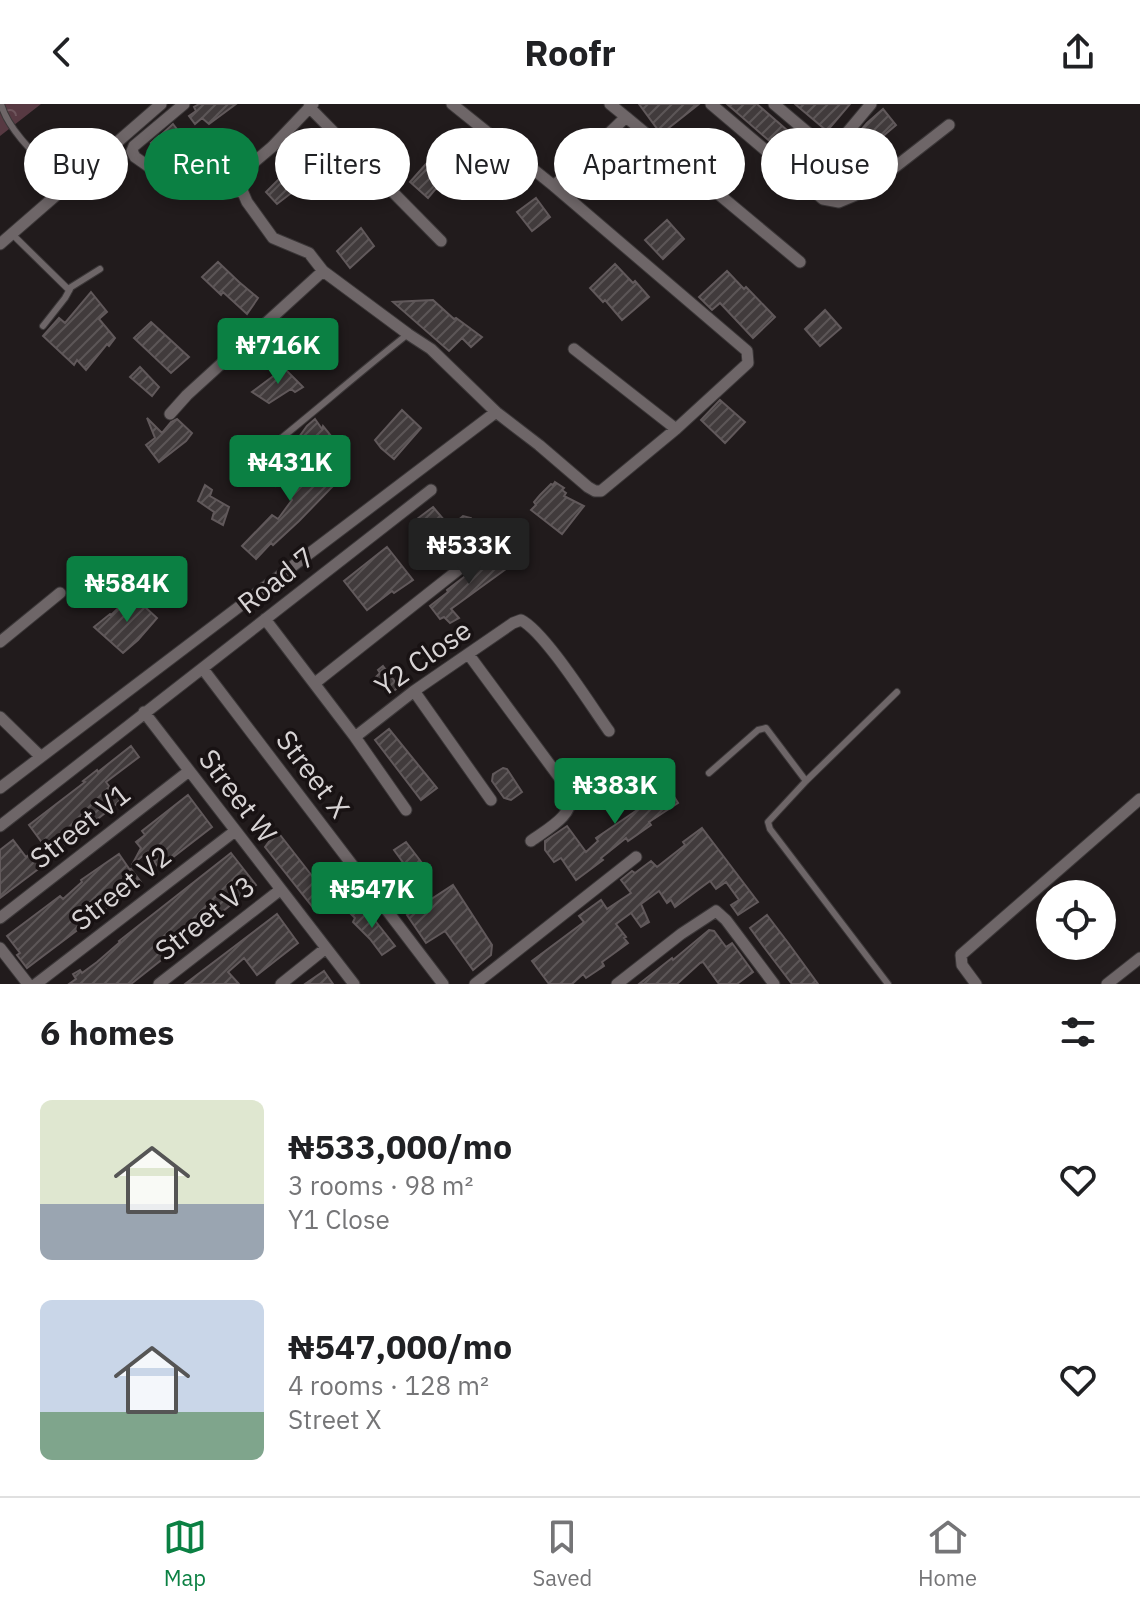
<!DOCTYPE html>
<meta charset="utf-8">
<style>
body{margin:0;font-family:"IBM Plex Sans",sans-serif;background:#f6f6f6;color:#202124;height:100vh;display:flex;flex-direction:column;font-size:30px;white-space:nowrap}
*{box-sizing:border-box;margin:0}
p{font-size:26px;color:#757577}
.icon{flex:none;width:44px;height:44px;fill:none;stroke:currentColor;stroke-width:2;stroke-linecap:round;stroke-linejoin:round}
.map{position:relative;height:880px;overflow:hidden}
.sheet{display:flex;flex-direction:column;background:#fff;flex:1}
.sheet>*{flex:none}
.hud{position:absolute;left:24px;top:24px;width:1092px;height:72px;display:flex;gap:16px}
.fabs{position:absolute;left:1036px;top:776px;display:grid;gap:16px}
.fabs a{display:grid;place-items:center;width:80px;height:80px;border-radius:50%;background:#fff;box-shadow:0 4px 12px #0003;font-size:40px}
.price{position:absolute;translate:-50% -68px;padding:0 18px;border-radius:8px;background:#0b8043;color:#fff;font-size:26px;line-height:52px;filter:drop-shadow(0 2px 4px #0008)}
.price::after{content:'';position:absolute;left:50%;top:48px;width:24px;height:18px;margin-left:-12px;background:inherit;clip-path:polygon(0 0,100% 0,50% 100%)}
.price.active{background:#222;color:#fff}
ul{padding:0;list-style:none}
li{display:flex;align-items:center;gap:24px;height:200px;padding:0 40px}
li span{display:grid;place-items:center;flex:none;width:224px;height:160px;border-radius:12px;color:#555}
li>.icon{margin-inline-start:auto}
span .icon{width:96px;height:96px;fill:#fffc;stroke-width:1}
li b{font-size:34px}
h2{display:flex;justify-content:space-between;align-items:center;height:96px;padding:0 40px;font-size:34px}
.tag{padding:0 28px;border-radius:36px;background:#fff;box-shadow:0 4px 12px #0003;font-size:28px;line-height:72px}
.tag.active{background:#0b8043;color:#fff}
header{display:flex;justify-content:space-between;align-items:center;height:104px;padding:0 40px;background:#fff;font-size:36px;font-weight:700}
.dock{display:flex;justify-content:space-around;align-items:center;height:112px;border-top:2px solid #e0e0e0;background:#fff;font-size:22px;color:#757577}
.dock a{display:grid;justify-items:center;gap:4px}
.dock .active{color:#0b8043}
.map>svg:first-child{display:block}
.forest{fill:url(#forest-crowns)}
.building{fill:url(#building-hatch);stroke:#61595b;stroke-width:2}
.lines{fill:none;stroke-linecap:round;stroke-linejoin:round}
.service-casing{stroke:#3b3738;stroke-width:8}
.minor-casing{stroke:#3b3738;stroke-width:13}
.service{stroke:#6e6668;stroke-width:6}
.minor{stroke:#6e6668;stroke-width:11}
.labels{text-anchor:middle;stroke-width:7;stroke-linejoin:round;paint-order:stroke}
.street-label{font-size:28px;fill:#d8d4d5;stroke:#181213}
</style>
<header><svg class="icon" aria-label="back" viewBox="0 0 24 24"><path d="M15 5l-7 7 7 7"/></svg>Roofr<svg class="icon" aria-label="share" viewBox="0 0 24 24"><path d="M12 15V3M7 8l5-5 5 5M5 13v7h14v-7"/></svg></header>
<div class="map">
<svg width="1140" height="880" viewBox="0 0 1140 880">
<defs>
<pattern id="forest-crowns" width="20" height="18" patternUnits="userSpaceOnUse" patternTransform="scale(2)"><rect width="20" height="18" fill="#573942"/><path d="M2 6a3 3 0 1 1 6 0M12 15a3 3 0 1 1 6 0" fill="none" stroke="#6e555c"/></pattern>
<pattern id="building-hatch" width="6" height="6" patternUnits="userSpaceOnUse" patternTransform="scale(2)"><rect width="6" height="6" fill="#413b3c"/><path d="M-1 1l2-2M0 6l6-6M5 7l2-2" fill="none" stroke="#5c5657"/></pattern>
</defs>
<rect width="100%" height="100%" fill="#211b1c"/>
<path class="forest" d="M0 0H41L0 32Z"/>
<path class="building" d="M199 0H236L209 20 202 14 195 20 189 12 196 7 194 3Z
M639 0H699L661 30Z
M727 0H757L810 46 797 61Z
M795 0H850L827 27Z
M883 5 896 21 836 72 822 56 826 52 836 51 842 48 867 19Z
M173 20 186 37 167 52 151 39 159 32 161 33 162 30Z
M426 60 443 76 428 94 410 78Z
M284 70 303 80 277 100 266 88Z
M536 94 550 113 532 127 517 108Z
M667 116 684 135 663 155 645 136Z
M361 124 374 142 350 164 337 147Z
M218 158 239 178 258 194 247 210 223 188 221 191 202 173Z
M615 160 633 179 635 177 649 193 622 216 605 196 603 198 590 184Z
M727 167 744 185 746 183 775 213 753 234 720 199 712 206 699 193Z
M91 188 107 208 99 215 115 234 109 242 107 240 86 266 77 256 74 261 43 232 59 214 65 219Z
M433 196 454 215 456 214 482 233 471 243 462 234 449 247 393 198Z
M825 206 841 224 820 242 805 225Z
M151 218 189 253 171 269 134 234Z
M140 263 159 283 152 292 130 273Z
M284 264 303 283 295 288 291 285 269 299 252 288Z
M720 296 745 318 725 339 701 316Z
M402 306 421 324 394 355 381 344 375 336Z
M147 314 162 329 171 318 177 315 192 329 186 337 159 358 146 341 155 334Z
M315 315 322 325 323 322 332 333 328 336 330 338 311 359 294 340 307 322Z
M282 354 309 361 335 380 299 417 273 441 271 439 256 455 242 442 272 411 278 415 292 396 281 380 276 382 269 374 280 366 276 360Z
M555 378 564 384 562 386 566 389 564 392 584 402 562 430 531 406 536 401 534 398 540 391 551 380 553 381Z
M205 381 212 386 210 392 229 403 223 421 212 415 214 408 198 397Z
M433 403 450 423 463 412 471 414 476 422 427 459 418 446 429 438 416 420 417 415Z
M387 443 413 476 394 489 392 487 367 506 344 477Z
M498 447 510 462 451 505 459 514 450 519 444 513 440 515 430 502 448 488 447 486Z
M132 491 157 514 138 536 123 549 94 523 110 510 111 511Z
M383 562 399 583 392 588 389 583 384 586 376 573 380 569 378 566Z
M389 625 437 684 421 696 375 636Z
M131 642 139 653 106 678 120 697 40 761 41 763 0 794V746L13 736 26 753 43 740 29 721 85 678 83 677 97 666 98 668Z
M653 659 678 699 649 718 651 721 628 737 626 734 601 754 603 756 576 776 561 754 554 758 545 746V737L567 722 586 748 598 737 596 734 643 702 641 698 642 697 628 677Z
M503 664 507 665 522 688 511 696 504 694 492 677 493 670Z
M188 691 212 723 159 764 147 748 132 761 141 744 136 738 145 731 142 727Z
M702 724 758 798 738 811 731 801 739 796 726 778 716 785 710 777 675 803 671 796 667 799 659 787 641 800 649 818 641 823 631 809 616 820 626 833 624 834 628 839 602 858 604 862 586 874 583 870 572 880H549L532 857 584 818 579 812 601 796 607 805 631 789 621 776 632 767 635 769 651 757 657 763 685 741 683 738Z
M277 727 330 795 315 806 265 743Z
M406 738 422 759 410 768 394 746Z
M231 749 256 781 131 880H69L76 875 73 870 80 866 82 869 97 858 120 838 119 837Z
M119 750 130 766 131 765 141 778 27 864 17 851 20 849 7 832 60 792 63 795 82 778 81 776Z
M453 781 492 841 491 851 473 866 445 827 426 839 407 811Z
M362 800 395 842 382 851 370 835 353 818 355 814 351 810Z
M277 810 298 839 257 871 244 854 228 868 239 880H185Z
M767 811 789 840 818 880H792L766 846 750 824Z
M709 826 714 827 726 843 732 839 753 868 737 880H719L703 858 700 859 677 880H639L672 854 673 856Z
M324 867 333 880H305Z"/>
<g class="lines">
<defs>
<path id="service" d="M1 0C9 30 46 60 67 82
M12 130 68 185 100 165
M43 222 65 194 70 185
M239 368C297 323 351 275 408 230
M709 669 758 626 766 624 806 677
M888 880 770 725 768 718 806 677 897 588"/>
<path id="minor" d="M184 0 134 42 132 47 135 53 168 76 242 88
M452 0 554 82 747 247 748 259 676 325 601 387H595L588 383 539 341 496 308
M711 0 823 95 839 98 863 88 949 21
M774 0 826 44 835 43 871 0
M309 3 441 137
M626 13 800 158
M554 82 626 13 610 0
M0 140 161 0
M574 245 676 325
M170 310 187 291 323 167
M265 515 355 633 406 706
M0 538 60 489
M469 551 570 688C576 711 547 725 531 737
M203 565 443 880
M315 579 491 440
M414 587 491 696
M144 608 354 880
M0 613 40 652
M355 633 414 587 513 519 521 516C545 528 591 602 609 627
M0 684 496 308 431 245 408 230 323 167 309 149 273 134 247 98 241 84 244 70 253 59 272 43 313 0
M0 722 431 386
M0 814 189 667
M0 844 28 880
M36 880 235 727
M159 880 280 786
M281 880 326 844
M475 880 636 753
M617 880 681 830 716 807 726 816 774 880
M976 880 962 861 961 851 1140 695
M1107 880 1140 854"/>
</defs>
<use href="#service" class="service-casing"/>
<use href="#minor" class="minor-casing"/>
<use href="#service" class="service"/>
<use href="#minor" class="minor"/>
</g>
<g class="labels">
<g class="street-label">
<text transform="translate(276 476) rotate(-38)" y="10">Road 7</text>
<text transform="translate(423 554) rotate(-35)" y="10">Y2 Close</text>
<text transform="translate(313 670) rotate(53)" y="10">Street X</text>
<text transform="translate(238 692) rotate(53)" y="10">Street W</text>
<text transform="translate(80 722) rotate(-38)" y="10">Street V1</text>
<text transform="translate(121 784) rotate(-38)" y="10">Street V2</text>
<text transform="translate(205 814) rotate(-38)" y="10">Street V3</text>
</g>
</g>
</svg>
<div class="fabs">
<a><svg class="icon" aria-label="locate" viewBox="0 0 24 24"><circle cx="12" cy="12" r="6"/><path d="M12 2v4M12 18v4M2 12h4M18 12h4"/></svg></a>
</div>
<b class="price" style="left:278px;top:282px">₦716K</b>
<b class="price" style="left:290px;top:399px">₦431K</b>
<b class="price active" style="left:469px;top:482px">₦533K</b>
<b class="price" style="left:127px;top:520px">₦584K</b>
<b class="price" style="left:615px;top:722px">₦383K</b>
<b class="price" style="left:372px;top:826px">₦547K</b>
<div class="hud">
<a class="tag">Buy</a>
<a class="tag active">Rent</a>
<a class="tag">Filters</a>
<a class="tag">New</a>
<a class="tag">Apartment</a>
<a class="tag">House</a>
</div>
</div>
<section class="sheet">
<h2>6 homes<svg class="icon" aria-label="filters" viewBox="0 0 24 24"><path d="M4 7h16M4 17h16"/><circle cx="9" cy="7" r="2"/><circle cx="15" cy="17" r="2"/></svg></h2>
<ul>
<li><span style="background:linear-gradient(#dfe7d0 65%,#9aa5b1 0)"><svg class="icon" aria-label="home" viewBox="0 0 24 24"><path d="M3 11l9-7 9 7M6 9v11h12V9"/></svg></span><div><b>₦533,000/mo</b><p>3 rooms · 98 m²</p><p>Y1 Close</p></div><svg class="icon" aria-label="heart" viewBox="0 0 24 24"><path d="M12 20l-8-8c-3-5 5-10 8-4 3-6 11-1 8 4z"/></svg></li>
<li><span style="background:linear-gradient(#c9d6e8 70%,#7fa58c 0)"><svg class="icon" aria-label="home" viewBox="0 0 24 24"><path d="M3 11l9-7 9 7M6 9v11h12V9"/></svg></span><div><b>₦547,000/mo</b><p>4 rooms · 128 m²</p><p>Street X</p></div><svg class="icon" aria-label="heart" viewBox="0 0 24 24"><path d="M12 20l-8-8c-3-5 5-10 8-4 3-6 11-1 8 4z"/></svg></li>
</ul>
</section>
<nav class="dock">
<a class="active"><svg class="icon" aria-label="map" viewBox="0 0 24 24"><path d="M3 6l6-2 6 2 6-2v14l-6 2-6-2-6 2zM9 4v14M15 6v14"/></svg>Map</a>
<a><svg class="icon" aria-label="saved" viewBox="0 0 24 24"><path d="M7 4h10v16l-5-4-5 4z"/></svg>Saved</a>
<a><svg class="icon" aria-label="home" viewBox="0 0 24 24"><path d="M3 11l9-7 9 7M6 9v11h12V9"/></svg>Home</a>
</nav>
